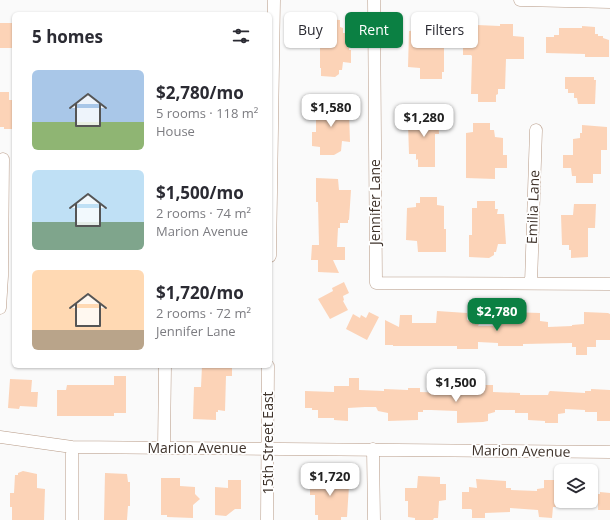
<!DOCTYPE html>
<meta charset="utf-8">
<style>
body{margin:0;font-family:"Open Sans",sans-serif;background:#f7f7f7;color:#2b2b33;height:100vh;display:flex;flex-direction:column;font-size:15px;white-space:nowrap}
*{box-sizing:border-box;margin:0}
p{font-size:13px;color:#7c7c81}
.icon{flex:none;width:22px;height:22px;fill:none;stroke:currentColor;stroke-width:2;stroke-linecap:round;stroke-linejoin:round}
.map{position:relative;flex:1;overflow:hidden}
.sheet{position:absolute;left:12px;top:12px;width:260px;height:356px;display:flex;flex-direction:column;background:#fff;border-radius:6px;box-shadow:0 1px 3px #0004}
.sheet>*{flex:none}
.banner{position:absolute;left:284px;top:12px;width:266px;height:36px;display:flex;gap:8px}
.buttons{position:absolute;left:554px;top:464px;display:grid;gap:8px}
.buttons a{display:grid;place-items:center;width:44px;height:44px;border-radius:6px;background:#fff;box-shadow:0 1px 3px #0004;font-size:20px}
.price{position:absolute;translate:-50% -34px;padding:0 9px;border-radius:8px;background:#fff;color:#222;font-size:13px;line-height:26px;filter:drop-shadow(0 1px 2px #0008)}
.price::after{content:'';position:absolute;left:50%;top:24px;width:12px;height:9px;margin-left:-6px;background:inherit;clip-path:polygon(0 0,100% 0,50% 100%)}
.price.active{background:#0b8043;color:#fff}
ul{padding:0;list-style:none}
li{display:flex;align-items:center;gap:12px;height:100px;padding:0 20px}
li span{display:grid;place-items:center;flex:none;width:112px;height:80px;border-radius:6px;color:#555}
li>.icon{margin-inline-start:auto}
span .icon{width:48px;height:48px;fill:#fffc;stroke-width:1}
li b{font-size:17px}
h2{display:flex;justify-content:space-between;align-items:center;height:48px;padding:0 20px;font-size:17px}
.pill{padding:0 14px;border-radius:6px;background:#fff;box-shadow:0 1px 3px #0004;font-size:14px;line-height:36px}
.pill.active{background:#0b8043;color:#fff}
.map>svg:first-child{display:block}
.building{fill:#fcd3b7}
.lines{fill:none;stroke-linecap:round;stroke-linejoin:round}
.minor-casing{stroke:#b79a86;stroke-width:13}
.minor{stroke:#fff;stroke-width:12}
.labels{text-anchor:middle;stroke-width:3.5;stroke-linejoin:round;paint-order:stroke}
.street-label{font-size:14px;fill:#3f332b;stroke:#fff}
</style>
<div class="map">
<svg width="610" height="520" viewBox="0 0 610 520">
<rect width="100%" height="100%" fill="#fafafa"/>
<path class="building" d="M323 19 340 20V27L343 28V33H350L349 50H351V63L343 62 342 70H339V74L335 77 321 76V68H320V43H319V32H322Z
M0 23H14V48H0Z
M425 24H439V26L443 27V37L444 38V72H442V79H420V68L408 67 409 31 420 30 421 26Z
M500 24H513V36L524 37V59H506L505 89H498V94L496 95V102H478V94H471L472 56 471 55H463V38L469 37V34L477 33V25L500 26Z
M582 26 595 27V34H598V36H603V38L609 40V57H585V54L546 53V37H554V35H559V28H582Z
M565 77H594V80H596L595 104H578L577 98H574V93H568V89H565Z
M0 92H9V100H14V129H4V127H0Z
M322 98H340V106H342V111L349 112 350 142 342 141 341 151 334 155H320V147L312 146V132H316V113H322Z
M424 110H438L439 134H435V167H418V159L416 160V154H409L408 124H416L417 116H420V112Z
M473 123H490V130H494L495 137 503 138V155H507V168H495V179L466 178V133L473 132Z
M582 125 607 127V150H601V174H593V183H576V176H572L571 168H563V155H573V139L580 138V133H582Z
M316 178 338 179 339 190H351L349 220H348V223H340V228H338L337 247H345V260H333L339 273 318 272V260H311L312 245H319L318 202H316Z
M420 197H437V205L444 206V229H446V252H418L417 241 406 240 407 208 416 207V203H420Z
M477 201H495V209H498L497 214H504L506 244H498L496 252H494V255L489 258 469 257V235H472V208H477Z
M574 204H596L595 228H588V257L571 258V250H569V245H562L561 215H573Z
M344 282 349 293 343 296 344 300 343 301 348 310 330 319 318 299 333 291 332 288Z
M437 311 467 313V320L474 322V324H479L478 326H499V324H510V312L540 313V321L548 322V327L572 326V325L584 324V312L608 313 610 314V340H596V347H587V355H576V347H572V343L523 344V346H498V343L478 342V349H457V346H393V345H385V320L399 327 400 315H412V323H436Z
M369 312 379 317 367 340 346 329 353 314 360 318 361 315 366 318Z
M202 366H232V376H226L225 411 218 410V412H216V420L193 419 194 387H201Z
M114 376H126V413H114V416H57V390H66L67 385H114Z
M349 378H359V390L384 391V389L408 390V388H420V392L447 393V381H460V388H480V385H493V392L520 393V395H548L549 392 550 391 585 393V391H591V389L610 390V421H597V412H585V410L565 409V413L558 414V423H545V421L528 420V413H515V410H495V412L488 414V421L483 422 457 423V411L431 410H423V412H418V420L388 421V413L378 411 376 407H365L348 408V421L334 420V418H318V410H312V408H305V391L334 392V386H349Z
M10 379 32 380 31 392H38L37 407 20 406 19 409 8 408Z
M23 471 37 474V488L45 489 44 520H12V507H10V493H14L15 475H18V473Z
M319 472H337V479H339L341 486H349L347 517H341V520H318V515H315V495H310V481H319Z
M105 473 127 474 128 482H130V506H128L127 520H104Z
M418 476 440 477V484H446V500L439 501 438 518H434L433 520H415V518L408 517V501H405V488H417Z
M161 478H180V486L195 487V494L200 499 193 505V518L167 517V515H161Z
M476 479 506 481V488H511V490L537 491V489L544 488V480H557V492H561V507H553L552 518 539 517 538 510 510 508V512L485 513V518H472V510L471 509H462V492H469V487L477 488Z
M228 480H241V509H235L226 516 215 515V487L228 488Z
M600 492 610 493V510H598V494H600Z"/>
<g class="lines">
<defs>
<path id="minor" d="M374 0 376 283 610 284
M520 0 610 2
M270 256 274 0
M531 283 536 130
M0 308 2 276 3 159
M0 437 72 447 610 452
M72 447V520
M164 448 165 366
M373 449 374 520
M267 520 268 366"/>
</defs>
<use href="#minor" class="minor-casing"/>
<use href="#minor" class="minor"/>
</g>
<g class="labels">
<g class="street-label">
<text transform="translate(375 202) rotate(-90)" y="5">Jennifer Lane</text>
<text transform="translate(533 207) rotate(-88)" y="5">Emilia Lane</text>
<text transform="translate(268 443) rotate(-90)" y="5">15th Street East</text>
<text x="197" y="453">Marion Avenue</text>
<text transform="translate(521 451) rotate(1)" y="5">Marion Avenue</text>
</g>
</g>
</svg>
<div class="buttons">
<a><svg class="icon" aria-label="layers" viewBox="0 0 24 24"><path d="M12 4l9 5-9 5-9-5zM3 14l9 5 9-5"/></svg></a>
</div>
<b class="price" style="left:331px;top:128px">$1,580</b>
<b class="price" style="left:424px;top:138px">$1,280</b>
<b class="price active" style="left:497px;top:332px">$2,780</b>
<b class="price" style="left:456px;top:403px">$1,500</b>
<b class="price" style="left:330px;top:497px">$1,720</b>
<div class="banner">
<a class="pill">Buy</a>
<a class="pill active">Rent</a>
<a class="pill">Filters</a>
</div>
<section class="sheet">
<h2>5 homes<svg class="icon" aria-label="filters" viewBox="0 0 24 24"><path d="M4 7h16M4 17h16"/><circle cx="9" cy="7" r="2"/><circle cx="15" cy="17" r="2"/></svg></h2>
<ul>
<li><span style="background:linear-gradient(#a9c7e8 65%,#8fb573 0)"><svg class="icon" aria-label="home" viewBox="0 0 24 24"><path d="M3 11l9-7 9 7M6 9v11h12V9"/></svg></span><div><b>$2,780/mo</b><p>5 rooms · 118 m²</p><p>House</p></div></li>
<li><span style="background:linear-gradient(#bfe0f5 65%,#7fa58c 0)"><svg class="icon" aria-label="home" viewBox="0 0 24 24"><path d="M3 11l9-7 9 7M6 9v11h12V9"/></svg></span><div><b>$1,500/mo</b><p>2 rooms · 74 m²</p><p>Marion Avenue</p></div></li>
<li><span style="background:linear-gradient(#ffd9b3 75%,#b9a48a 0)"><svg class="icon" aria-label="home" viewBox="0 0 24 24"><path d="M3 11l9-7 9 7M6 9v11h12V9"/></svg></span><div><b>$1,720/mo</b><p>2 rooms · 72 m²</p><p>Jennifer Lane</p></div></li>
</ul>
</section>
</div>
